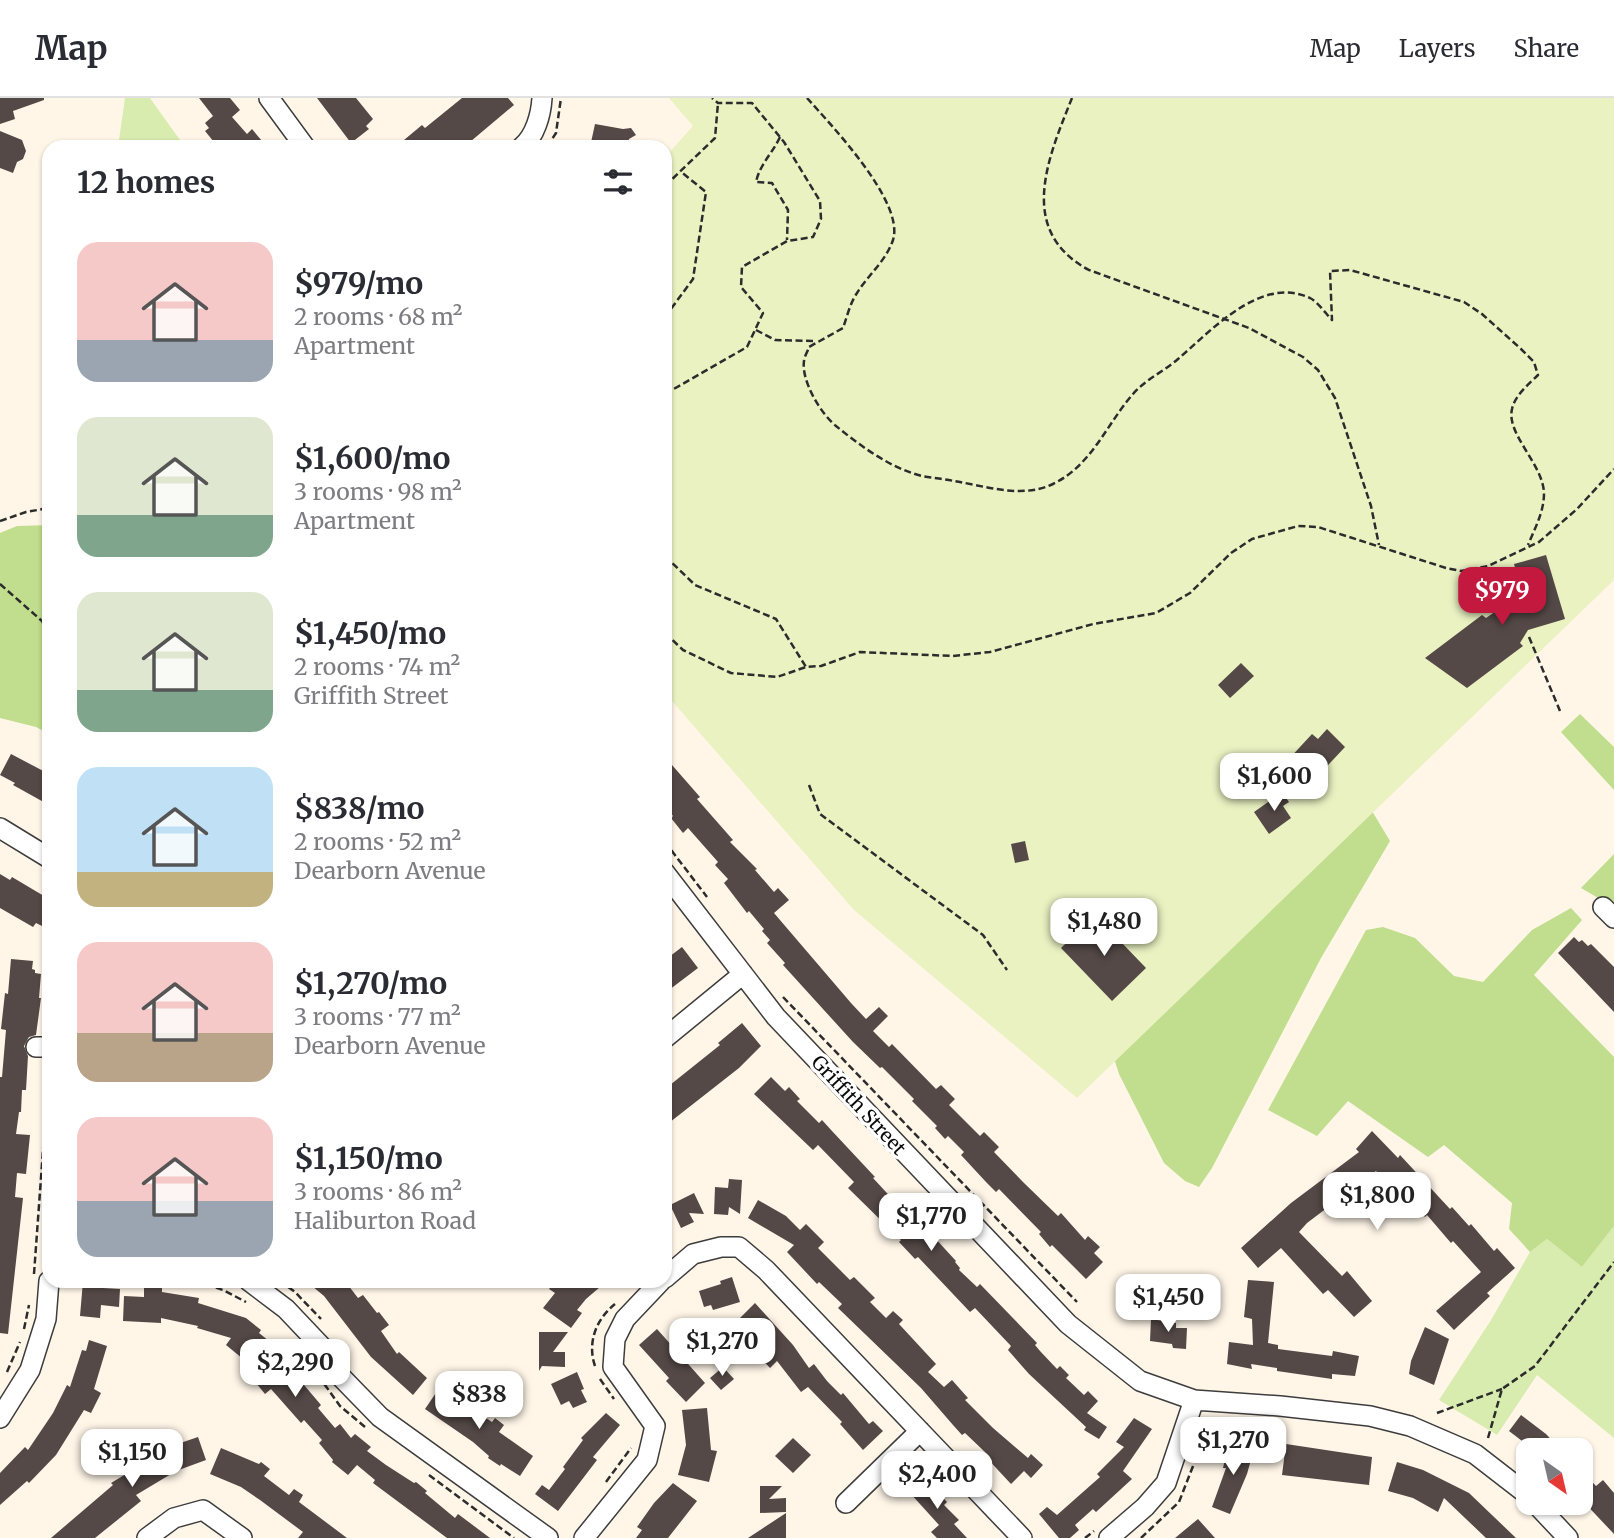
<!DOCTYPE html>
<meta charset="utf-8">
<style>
body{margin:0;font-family:Merriweather,serif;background:#f7f7f7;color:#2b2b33;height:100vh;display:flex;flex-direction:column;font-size:26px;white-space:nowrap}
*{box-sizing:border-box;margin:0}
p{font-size:23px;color:#7c7c81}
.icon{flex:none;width:38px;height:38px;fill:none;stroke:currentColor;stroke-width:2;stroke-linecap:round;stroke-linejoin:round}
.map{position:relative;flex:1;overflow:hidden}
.panel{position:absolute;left:42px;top:42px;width:630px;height:1148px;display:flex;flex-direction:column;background:#fff;border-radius:21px;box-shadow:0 2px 5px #0004}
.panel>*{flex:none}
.needle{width:46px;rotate:146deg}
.buttons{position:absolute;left:1516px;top:1340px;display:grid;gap:14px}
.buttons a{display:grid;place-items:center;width:77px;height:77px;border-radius:14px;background:#fff;box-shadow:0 2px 5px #0004;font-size:35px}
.price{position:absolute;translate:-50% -60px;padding:0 16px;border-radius:14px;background:#fff;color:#222;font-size:23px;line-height:46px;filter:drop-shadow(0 2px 4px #0008)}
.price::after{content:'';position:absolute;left:50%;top:42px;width:21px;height:16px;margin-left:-10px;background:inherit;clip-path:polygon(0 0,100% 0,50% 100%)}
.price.active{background:#c4193f;color:#fff}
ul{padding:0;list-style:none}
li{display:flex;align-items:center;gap:21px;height:175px;padding:0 35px}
li span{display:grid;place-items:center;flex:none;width:196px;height:140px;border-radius:21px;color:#555}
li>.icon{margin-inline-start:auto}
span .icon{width:84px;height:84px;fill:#fffc;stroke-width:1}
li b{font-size:30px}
h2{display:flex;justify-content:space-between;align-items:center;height:84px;padding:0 35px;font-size:30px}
header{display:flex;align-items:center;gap:42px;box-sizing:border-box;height:98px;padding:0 35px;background:#fff;border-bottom:2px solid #e1e1e2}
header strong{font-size:33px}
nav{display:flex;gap:38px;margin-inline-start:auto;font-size:24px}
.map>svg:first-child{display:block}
.green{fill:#d9ecaf}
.forest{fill:#c0de8d}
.pitch{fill:#eaf2c2}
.building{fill:#544946}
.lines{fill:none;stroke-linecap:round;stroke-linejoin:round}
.minor-casing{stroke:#3d3d3d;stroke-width:22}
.path{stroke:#2c2c2c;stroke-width:2.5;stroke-dasharray:7 3.5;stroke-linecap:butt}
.minor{stroke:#fff;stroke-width:19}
.labels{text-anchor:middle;stroke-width:7;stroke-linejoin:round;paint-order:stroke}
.street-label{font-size:19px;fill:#0a0a0a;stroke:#fff}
</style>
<header>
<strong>Map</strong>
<nav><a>Map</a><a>Layers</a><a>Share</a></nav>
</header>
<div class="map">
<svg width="1614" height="1440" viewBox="0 0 1614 1440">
<rect width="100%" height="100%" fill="#fff6e8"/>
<path class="green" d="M125 0H150L185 49H118Z
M1614 1128V1340L1537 1277 1497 1337 1439 1302 1491 1222 1530 1154 1547 1141 1582 1169Z"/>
<path class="forest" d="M49 427V636L36 629 0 620V435L17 428Z
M1580 616 1614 649V692L1561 634Z
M1372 713 1390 743 1321 860 1212 1070 1199 1089 1185 1083 1164 1065 1119 976 1104 929Z
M1614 756V804H1605L1581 790Z
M1571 810 1582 822 1534 877 1614 959V1128L1582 1169 1547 1141 1530 1154 1509 1131 1512 1105 1444 1047 1428 1059 1348 1003 1317 1038 1268 1012 1366 832 1383 829 1415 840 1454 878 1483 884 1532 832Z"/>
<path class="pitch" d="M669 0H1614V482L1077 1000 854 812 665 595V59L693 28Z"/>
<path class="building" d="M0 0H44V2L13 13 15 21 0 26Z
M199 0H230L240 12 232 19 247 36 252 31 267 49H218L205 33 209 30 205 25 213 18Z
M317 0H356L373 21 366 28 369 31 351 45Z
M462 0H508L514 7 464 49H410L404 42 422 27 425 30Z
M595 26 623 31 631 30 636 37 629 41 627 49H590Z
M0 33 22 42 26 53 23 61 17 64 13 75 0 70Z
M1546 457 1565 521 1528 532 1520 545 1523 548 1467 590 1425 560 1482 517 1486 520 1522 495 1514 466Z
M1241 565 1254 578 1230 600 1218 587Z
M1327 631 1345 649 1316 680 1304 669 1299 674 1287 663 1312 636 1318 641Z
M11 656 49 676V707L13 687 15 685 0 677Z
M665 659 700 699 697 701 733 742 730 744 757 771 755 772 774 794 778 790 789 802 774 815 851 905 866 921 879 909 888 918 873 933 889 949 892 946 936 991 941 987 955 1001 949 1007 980 1038 984 1034 999 1049 994 1054 1023 1084 1058 1118 1061 1115 1085 1142 1088 1138 1100 1149 1094 1155 1103 1164 1086 1181 1052 1147 1050 1149 1039 1136 1041 1134 999 1091 996 1094 986 1084 961 1057 964 1054 948 1038 945 1041 935 1030 937 1028 912 1003 914 1001 882 969 880 970 853 944 783 867 785 865 767 845 770 842 762 833 764 831 749 813 747 815 724 785 728 781 715 767 718 764 688 730 683 735 671 720 673 718 665 709Z
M1282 694 1289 704 1283 708 1291 720 1269 736 1254 714Z
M1025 743 1029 762 1015 765 1011 746Z
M0 776 10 782 12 779 49 801V820L44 829 36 825 33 829 0 810Z
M1095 817 1146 870 1112 903 1061 850Z
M1574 839 1579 844 1582 842 1588 848 1591 846 1614 869V914L1558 855Z
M682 849 698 870 665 895V862Z
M11 861 33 863 32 871 35 872V875L41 876 39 900H41L36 937 29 939 24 948 28 958 26 992H22L21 1014H19L16 1036 30 1037 26 1076 17 1075 15 1099 23 1100 8 1236 0 1235V979H2L6 932 1 931 5 895 8 896Z
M742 925 761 948 739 970 665 1028V991L720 947 718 945Z
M771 979 785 993 789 989 800 1001 797 1003 819 1025 822 1022 832 1033 875 1079 873 1080 898 1107 901 1104 911 1114 956 1163 955 1164 960 1170 959 1172 977 1189 980 1186 1037 1245 1035 1247 1040 1253 1057 1271 1060 1268 1069 1277 1066 1280 1084 1297 1088 1293 1098 1303 1087 1315 1107 1329 1099 1341 1084 1332 1086 1329 1029 1276 1008 1252 1011 1248 975 1210 970 1214 918 1159 915 1161 899 1144 901 1142 848 1090 854 1084 818 1047 813 1052 754 996Z
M1372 1033 1398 1060 1400 1057 1450 1111 1452 1109 1469 1128 1471 1126 1494 1153 1497 1150 1515 1170 1487 1195 1490 1198 1454 1232 1436 1213 1481 1174 1453 1143 1451 1145 1427 1117 1425 1119 1409 1100 1406 1102 1382 1076 1380 1078 1376 1073 1307 1125 1299 1134 1342 1178 1347 1173 1372 1203 1354 1219 1328 1192 1323 1196 1281 1150 1258 1170 1241 1150 1291 1105 1359 1054 1356 1051Z
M729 1081 742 1082 740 1116 729 1109 728 1117 714 1116 715 1089 728 1090Z
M694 1095 704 1116 689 1115 694 1124 681 1130 670 1107Z
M758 1102 786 1118 800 1132 806 1126 824 1144 818 1150 850 1182 854 1179 875 1200 870 1204 886 1220 893 1213 903 1222 899 1226 936 1266 928 1274 944 1289 952 1282 968 1300 965 1302 993 1330 1028 1360 1031 1356 1043 1367 1031 1380 1024 1373 1011 1386 984 1357 986 1355 965 1335 962 1337 953 1327 921 1290 838 1210 842 1206 819 1184 817 1186 787 1154 794 1147 748 1120Z
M732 1179 740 1204 713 1212 711 1207 704 1209 699 1193 721 1186 720 1183Z
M1248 1182 1274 1184 1268 1245 1278 1247V1251L1332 1258 1333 1253 1359 1258 1355 1278 1332 1276V1281L1277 1273V1270L1251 1266 1252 1271 1227 1266 1229 1244 1253 1247 1252 1221 1244 1219Z
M83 1183 103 1185V1190L120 1191 119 1209 101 1207 100 1220 80 1218Z
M306 1183H345L358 1200 363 1197 377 1215 379 1214 389 1227 381 1233 397 1256 399 1254 427 1280 413 1297 371 1259 324 1198Z
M556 1183H607L586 1201 577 1212 582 1215 571 1230 543 1210 555 1195 549 1191Z
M144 1187H162V1194L199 1200 198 1205 246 1220 261 1232 259 1235 279 1251 281 1249 298 1270 293 1274 321 1307 318 1310 335 1330 340 1326 351 1340 355 1336 371 1349 367 1353 386 1367 414 1385 416 1384 427 1393 425 1395 455 1420 458 1416 490 1440H447L373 1385 375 1382 357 1367 348 1377 332 1364 333 1362 319 1345 322 1342 304 1322 301 1325 271 1291 265 1296 256 1285 261 1281 248 1265 226 1247 231 1240 197 1230 198 1228 161 1220V1225L123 1223 124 1198 144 1199Z
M755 1205 793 1247 809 1270 814 1266 827 1283 841 1297 843 1295 869 1326 873 1323 883 1333 863 1352 840 1326 842 1324 808 1289 801 1294 777 1263 770 1270 731 1229Z
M1151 1221 1176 1225V1230H1187L1186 1251 1173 1250 1172 1246 1150 1243Z
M1425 1229 1449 1241 1434 1287 1409 1276 1411 1263Z
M657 1231 705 1285 686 1304 666 1283 669 1280 639 1247Z
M539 1234H568L553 1254H565V1269L542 1268 539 1273Z
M89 1242 107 1248 94 1291 101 1295 91 1315 84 1312 56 1357 29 1385 27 1383 0 1407V1375L25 1349 28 1352 53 1315 67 1287 70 1289 82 1252 86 1253Z
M723 1269 734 1281 721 1292 710 1280Z
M577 1274 584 1291 581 1292 587 1304 573 1310 569 1303 561 1307 551 1286Z
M440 1289 492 1324 495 1320 504 1327 499 1334 533 1358 520 1378 501 1366 500 1368 488 1360 489 1358 473 1344 425 1311Z
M707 1310 711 1352 717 1353 709 1384 678 1377 686 1347 682 1312Z
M606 1315 620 1327 593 1359 597 1362 558 1413 535 1396 542 1387 549 1392 565 1371 563 1369 583 1342 581 1340Z
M1521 1317 1546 1336 1562 1353H1535L1509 1333Z
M1134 1320 1152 1331 1123 1373 1132 1381 1096 1414 1093 1411 1075 1427 1079 1432 1070 1440H1059L1039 1416 1047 1409 1057 1417 1100 1379 1097 1376 1124 1349 1116 1344Z
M198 1339 206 1362 176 1373 136 1397 141 1403 95 1440H51L113 1387 111 1385 146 1364 142 1358 153 1351 154 1354Z
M793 1340 811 1357 793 1375 775 1358Z
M1229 1345 1254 1351 1247 1376 1230 1416 1212 1409 1226 1370H1223Z
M1286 1346 1372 1359 1369 1387 1282 1377Z
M221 1350 259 1366 261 1364 270 1371 264 1378 289 1397 294 1391 303 1397 299 1404 347 1440H298L303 1434 260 1402 241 1389 210 1376Z
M1397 1364 1423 1372 1469 1395 1516 1440H1486L1444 1400 1438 1414 1413 1400 1388 1393Z
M1580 1371 1596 1388 1603 1382 1614 1395V1436L1580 1400Z
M925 1381 947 1404 944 1407 959 1422 954 1426 967 1440H937L931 1434 939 1427 910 1395Z
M673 1385 697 1403 668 1440H636L642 1432 637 1429 654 1405Z
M760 1388H782L769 1401 786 1400V1414L760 1415Z
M786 1415V1440H748Z
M1198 1421 1215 1440H1175Z"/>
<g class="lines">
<defs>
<path id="minor" d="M269 0 305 49
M522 49C535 38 541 17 542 0
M0 730 49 760
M665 775 776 919 1068 1226 1140 1283 1194 1302 1280 1308 1370 1318 1410 1328 1475 1356 1528 1397
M1603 809 1614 820
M665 940 743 876
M36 949H49
M665 1180 693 1156 721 1149H739L766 1172 1022 1440
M249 1183 286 1211 322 1249 342 1280 380 1319 548 1440
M0 1320 30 1272 46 1221 49 1183
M846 1405 920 1333
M1535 1405 1568 1440
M147 1440 174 1420 203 1412 242 1440
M584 1440 647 1362 655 1328 613 1269 615 1241 625 1221 661 1183
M1109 1440 1145 1409 1166 1385 1194 1302"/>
</defs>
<use href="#minor" class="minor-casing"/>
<path class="path" d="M807 0C831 27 905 104 893 142 886 163 868 177 857 195 850 205 847 219 843 230L809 249C808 253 804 259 804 263 801 283 821 316 836 328 858 346 885 366 912 375 925 380 940 380 954 383 985 388 1022 401 1053 386 1092 367 1106 327 1133 296 1146 281 1163 274 1178 261 1212 232 1261 177 1310 200 1318 204 1326 216 1332 222L1330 173 1350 172 1464 204 1482 216 1521 251 1534 264 1538 277C1529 286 1515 297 1512 311 1506 336 1543 366 1544 395 1544 414 1535 430 1528 447
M1072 0C1048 60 1016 133 1089 172L1249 230 1303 259 1318 272 1335 300 1371 408 1379 447
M780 39C772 56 760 66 756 84L772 85 788 112 787 142
M547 49 556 35 561 0
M665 88 715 40 718 5
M665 219 693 181 706 94 680 73
M756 232 775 242 816 243
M665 296 747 249 763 215 741 189 742 169 787 143 813 139 821 121 820 103 784 44 752 5H718L712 0
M0 423 26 414 49 410
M665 458 695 487 776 521 806 569
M0 486 42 523 49 535
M665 535 683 552 731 575 777 579 806 569 821 568 860 554 953 558 990 554 1093 526 1156 515 1190 495 1231 455 1252 441 1298 428 1318 429 1446 470 1461 473 1488 468 1539 444 1577 411 1614 371
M1529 539 1560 613
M809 687 820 716 983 837 1007 872
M665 744 707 799
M783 899 1077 1204
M34 1176 49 970
M196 1183 223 1192 246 1204
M280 1183 295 1194 321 1221
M24 1231 29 1207
M300 1252 340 1308 365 1329
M595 1268C587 1245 596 1221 615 1206
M7 1274 20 1244
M600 1281 614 1301
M1437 1315 1502 1291
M1488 1340 1502 1291 1535 1268 1614 1164
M429 1377 514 1440
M606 1384 631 1350
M1085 1440 1094 1433
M1141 1440 1179 1404 1211 1322"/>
<use href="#minor" class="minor"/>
</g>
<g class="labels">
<g class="street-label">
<text transform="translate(859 1007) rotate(47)" y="7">Griffith Street</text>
</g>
</g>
</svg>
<div class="buttons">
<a><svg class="needle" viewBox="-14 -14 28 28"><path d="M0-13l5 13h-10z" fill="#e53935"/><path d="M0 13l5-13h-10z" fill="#7c7c81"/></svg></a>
</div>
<b class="price active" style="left:1502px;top:529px">$979</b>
<b class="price" style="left:1274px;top:715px">$1,600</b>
<b class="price" style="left:1104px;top:860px">$1,480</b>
<b class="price" style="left:1377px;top:1134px">$1,800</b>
<b class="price" style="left:931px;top:1155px">$1,770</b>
<b class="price" style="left:1168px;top:1236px">$1,450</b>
<b class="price" style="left:722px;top:1280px">$1,270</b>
<b class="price" style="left:295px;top:1301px">$2,290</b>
<b class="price" style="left:479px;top:1333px">$838</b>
<b class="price" style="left:1233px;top:1379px">$1,270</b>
<b class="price" style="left:132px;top:1391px">$1,150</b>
<b class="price" style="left:937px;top:1413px">$2,400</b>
<section class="panel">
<h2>12 homes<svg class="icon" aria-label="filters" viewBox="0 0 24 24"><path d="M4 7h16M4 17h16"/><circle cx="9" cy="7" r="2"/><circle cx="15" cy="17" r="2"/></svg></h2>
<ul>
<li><span style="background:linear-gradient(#f6c9c9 70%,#9aa5b1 0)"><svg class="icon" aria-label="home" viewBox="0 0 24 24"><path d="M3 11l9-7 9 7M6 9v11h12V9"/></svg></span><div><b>$979/mo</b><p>2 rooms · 68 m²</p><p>Apartment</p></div></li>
<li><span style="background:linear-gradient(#dfe7d0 70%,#7fa58c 0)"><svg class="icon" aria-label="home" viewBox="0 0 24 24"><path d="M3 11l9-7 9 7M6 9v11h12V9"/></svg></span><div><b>$1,600/mo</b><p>3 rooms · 98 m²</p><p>Apartment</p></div></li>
<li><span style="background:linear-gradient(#dfe7d0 70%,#7fa58c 0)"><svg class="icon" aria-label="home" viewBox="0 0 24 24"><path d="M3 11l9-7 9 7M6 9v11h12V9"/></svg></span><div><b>$1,450/mo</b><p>2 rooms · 74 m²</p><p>Griffith Street</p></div></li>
<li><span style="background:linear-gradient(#bfe0f5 75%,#c2b280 0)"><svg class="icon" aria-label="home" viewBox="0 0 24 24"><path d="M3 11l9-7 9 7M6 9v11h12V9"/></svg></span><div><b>$838/mo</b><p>2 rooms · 52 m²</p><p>Dearborn Avenue</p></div></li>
<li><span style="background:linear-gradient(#f6c9c9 65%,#b9a48a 0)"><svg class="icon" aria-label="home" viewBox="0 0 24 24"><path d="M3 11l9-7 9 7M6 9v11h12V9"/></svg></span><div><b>$1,270/mo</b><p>3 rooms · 77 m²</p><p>Dearborn Avenue</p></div></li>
<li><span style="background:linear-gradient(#f6c9c9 60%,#9aa5b1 0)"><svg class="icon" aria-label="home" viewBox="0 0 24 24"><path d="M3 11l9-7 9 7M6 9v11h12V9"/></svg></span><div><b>$1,150/mo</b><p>3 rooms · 86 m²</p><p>Haliburton Road</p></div></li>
</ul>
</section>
</div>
